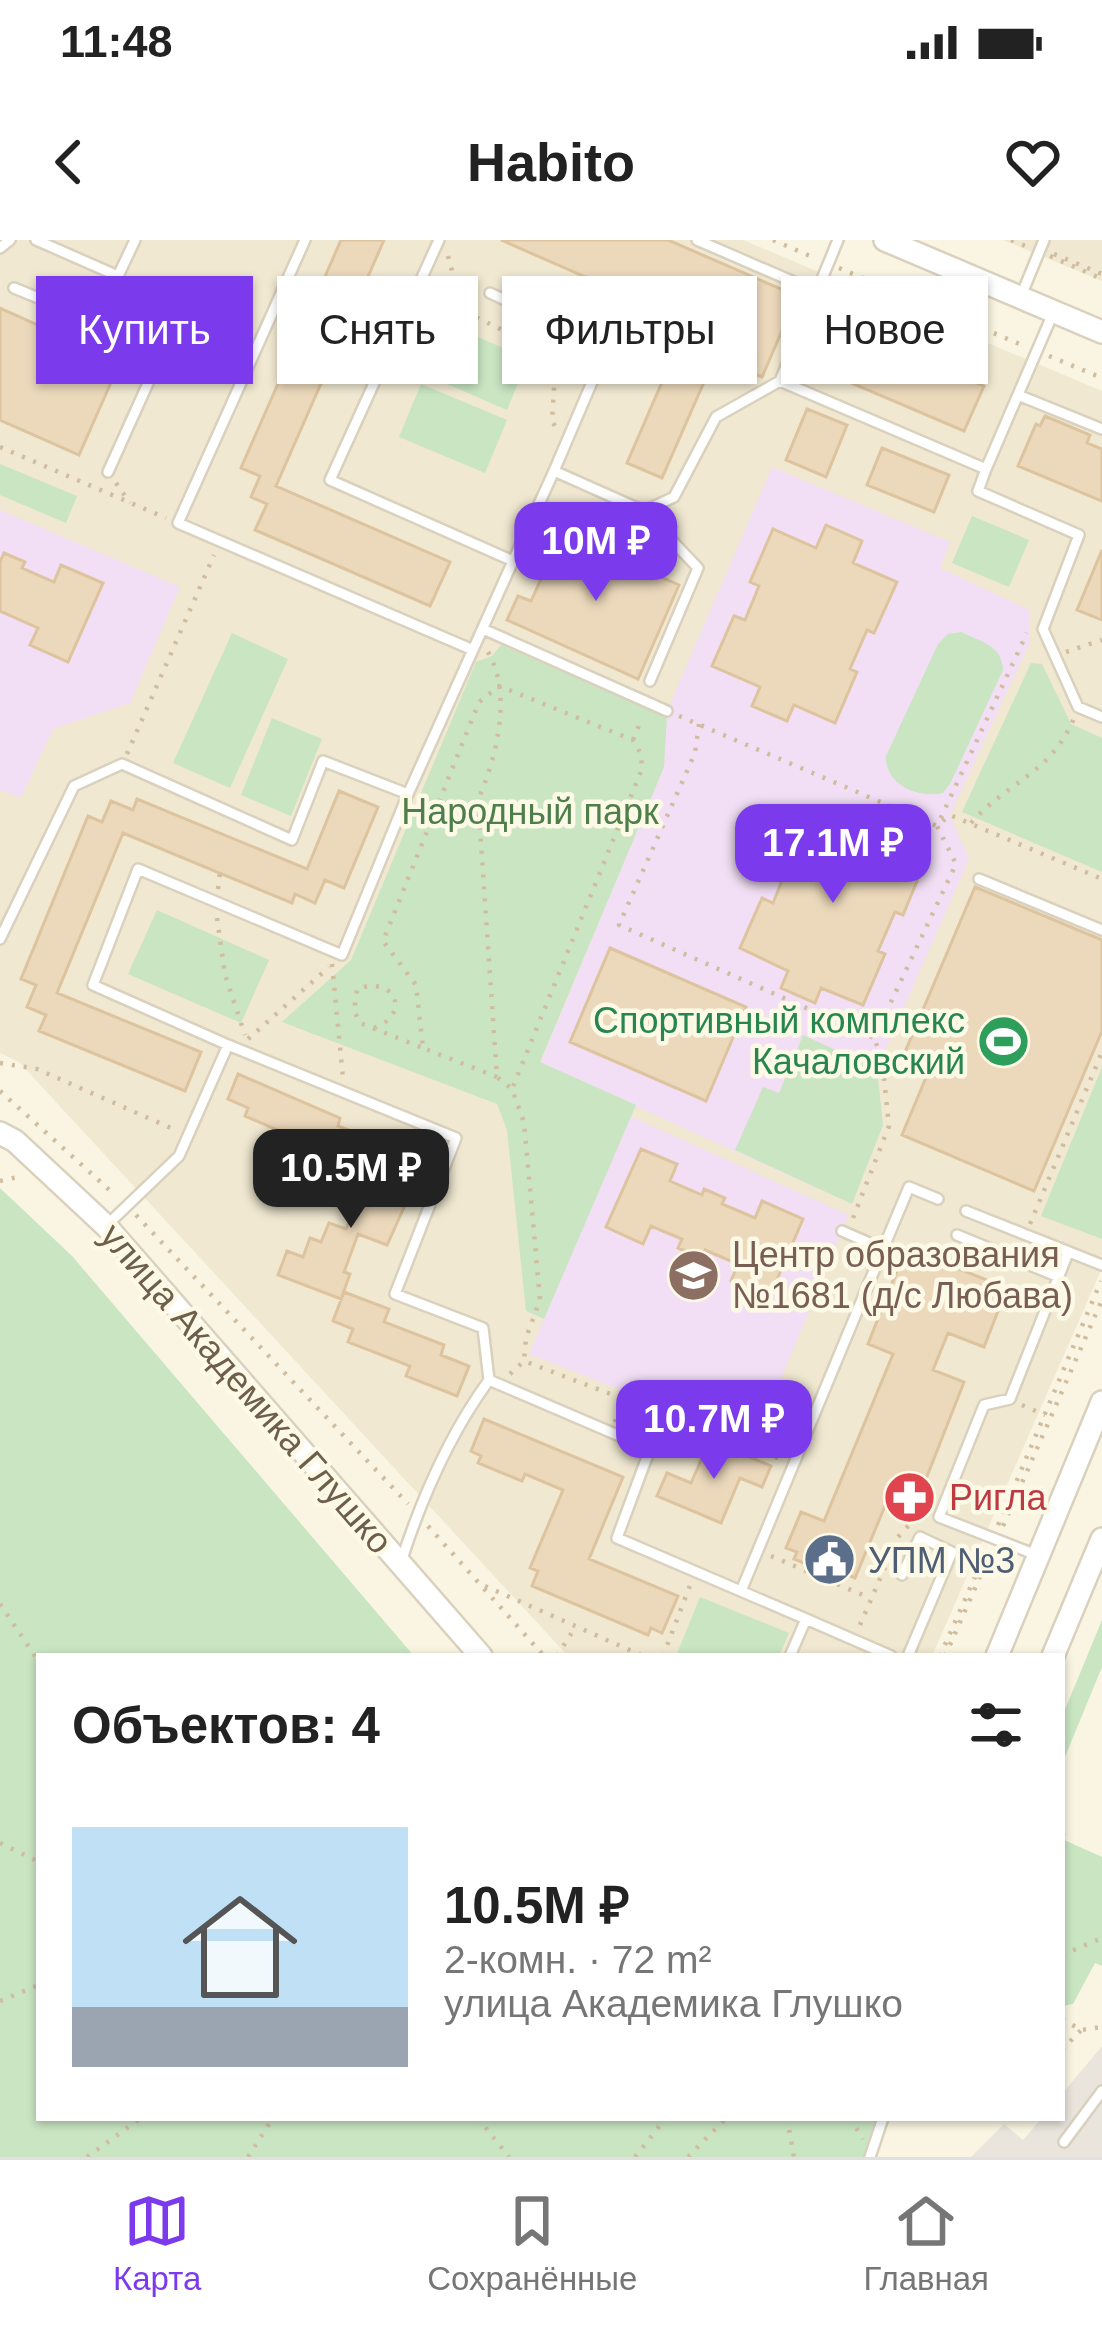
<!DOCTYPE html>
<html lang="ru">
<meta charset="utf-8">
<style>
body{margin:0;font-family:Helvetica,sans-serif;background:#f6f6f6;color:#222;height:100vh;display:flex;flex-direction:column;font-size:45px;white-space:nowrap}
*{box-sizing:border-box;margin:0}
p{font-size:39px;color:#767676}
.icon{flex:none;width:66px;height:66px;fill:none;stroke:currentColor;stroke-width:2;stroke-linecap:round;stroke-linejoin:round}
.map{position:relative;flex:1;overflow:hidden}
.side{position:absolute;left:36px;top:1413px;width:1029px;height:468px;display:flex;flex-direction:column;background:#fff;border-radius:0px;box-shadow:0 3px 9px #0004}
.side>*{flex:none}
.hud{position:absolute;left:36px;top:36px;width:1032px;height:108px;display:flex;gap:24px}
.price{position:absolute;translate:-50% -102px;padding:0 27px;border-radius:24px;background:#7c3aed;color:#fff;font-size:39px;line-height:78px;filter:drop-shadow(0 3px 6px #0008)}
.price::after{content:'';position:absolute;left:50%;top:72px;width:36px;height:27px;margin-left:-18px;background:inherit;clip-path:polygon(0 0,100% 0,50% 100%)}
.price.selected{background:#222;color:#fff}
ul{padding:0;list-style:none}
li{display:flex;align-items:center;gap:36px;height:300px;padding:0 36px}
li+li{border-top:3px solid #e0e0e0}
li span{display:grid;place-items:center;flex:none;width:336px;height:240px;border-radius:0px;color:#555}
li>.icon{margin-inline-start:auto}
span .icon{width:144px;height:144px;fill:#fffc;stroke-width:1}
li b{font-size:51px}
h2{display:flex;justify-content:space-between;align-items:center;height:144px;padding:0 36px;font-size:51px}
.chip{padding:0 42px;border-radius:0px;background:#fff;box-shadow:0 3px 9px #0004;font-size:42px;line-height:108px}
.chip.selected{background:#7c3aed;color:#fff}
.status{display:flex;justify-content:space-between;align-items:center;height:84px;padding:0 60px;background:#fff;direction:ltr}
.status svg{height:33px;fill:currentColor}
header{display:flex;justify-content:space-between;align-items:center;height:156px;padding:0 36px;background:#fff;font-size:54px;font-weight:700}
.dock{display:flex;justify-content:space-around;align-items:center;height:168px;border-top:3px solid #e0e0e0;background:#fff;font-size:33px;color:#767676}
.dock a{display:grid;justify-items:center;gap:6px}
.dock .selected{color:#7c3aed}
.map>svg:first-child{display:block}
.residential{fill:#f0e8d1}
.industrial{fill:#e9e5dc}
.education{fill:#f2dff5}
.green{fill:#c9e5c2}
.building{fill:#ecd9bc;stroke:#ddc39e;stroke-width:3}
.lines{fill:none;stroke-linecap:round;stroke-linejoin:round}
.service-casing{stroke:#d9d1bd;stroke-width:14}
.tertiary-casing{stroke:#d9d1bd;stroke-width:26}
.path{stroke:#d0bda0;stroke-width:4.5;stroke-dasharray:3 9;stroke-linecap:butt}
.service{stroke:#fff;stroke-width:9}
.tertiary{stroke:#fff;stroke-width:21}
.labels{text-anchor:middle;stroke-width:9;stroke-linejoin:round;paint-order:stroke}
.park-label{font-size:36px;fill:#4e7e4a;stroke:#fdf9e7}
.leisure-label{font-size:36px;fill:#27864d;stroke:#fdf9e7;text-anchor:end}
.education-label{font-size:36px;fill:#785e54;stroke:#fdf9e7;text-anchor:start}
.street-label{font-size:36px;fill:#6e5f4b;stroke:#fdf9e7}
.health-label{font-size:36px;fill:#be3a42;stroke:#fdf9e7;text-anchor:start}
.service-label{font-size:36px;fill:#4e5e75;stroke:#fdf9e7;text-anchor:start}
</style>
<div class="status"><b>11:48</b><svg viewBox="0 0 49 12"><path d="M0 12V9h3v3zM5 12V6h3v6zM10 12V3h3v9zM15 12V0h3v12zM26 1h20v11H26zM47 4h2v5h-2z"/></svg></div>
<header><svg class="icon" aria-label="back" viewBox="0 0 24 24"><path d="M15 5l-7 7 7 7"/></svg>Habito<svg class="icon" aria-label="heart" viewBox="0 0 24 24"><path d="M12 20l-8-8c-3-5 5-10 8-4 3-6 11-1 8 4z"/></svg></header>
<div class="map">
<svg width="1102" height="1917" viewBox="0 0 1102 1917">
<rect width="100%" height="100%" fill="#f9f5e2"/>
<path class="residential" d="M0 0H743L1102 151V1028L932 1416H568L19 822 0 813Z
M1003 0H1102V41Z"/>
<path class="industrial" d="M1102 1806V1917H971L1004 1884 1023 1900 1042 1878H1062V1854Z"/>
<path class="education" d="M772 227 950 302 940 328 1030 370V402L950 575 969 619 877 829 883 885 852 964 540 823 664 527 667 471Z
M0 270 180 347 130 463 53 489 21 558 0 550Z
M630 876 849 975 755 1202 529 1114Z"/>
<path class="green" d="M446 83 528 119 507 170 424 134Z
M421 144 507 180 485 233 399 197Z
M0 224 77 256 66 283 0 255Z
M972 276 1029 300 1009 347 952 323Z
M961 392C981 402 1002 405 1003 430L951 542 943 553C917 559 885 544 886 516L938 404 948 394Z
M232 393 288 419 230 548 173 523Z
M501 405 667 477 664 527 540 822 636 865 544 1079 526 1071 507 890 497 864 282 782 351 720 476 422 492 416Z
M1031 423 1042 424 1071 484 1102 498V632L962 572Z
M272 478 322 499 291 576 241 555Z
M157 670 269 720 241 783 128 734Z
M803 795 877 829 883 885 852 964 735 910 763 847 779 853Z
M1102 827V999L1041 976Z
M0 948 72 1016 414 1416H39V1878H879L866 1917H0Z
M700 1357 789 1393 779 1416H676Z
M1102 1380V1427L1062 1524V1477Z
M1062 1599 1102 1617V1726L1095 1723 1073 1764 1062 1766Z"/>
<path class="building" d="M341 0H384L276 246 450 322 430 366 255 290 267 264 251 257 260 236 241 228Z
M501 0H668L797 56 762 137 715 117 662 238 627 223 688 82Z
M0 68 120 122 79 215 0 180Z
M841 85 984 146 964 191 821 130Z
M807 169 847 185 826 237 786 220Z
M1045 176 1090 195 1087 203 1102 209V261L1018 226 1036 184 1040 186Z
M882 208 949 235 934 272 867 245Z
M826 285 862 301 853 323 897 342 874 393 867 390 850 429 857 432 835 483 794 465 787 481 752 466 760 447 712 426 734 376 745 380 759 346 750 342 773 289 816 308Z
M550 288 679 345 638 439 507 380 518 356 531 361 550 319 538 314Z
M1102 310V380L1077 370Z
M4 313 25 322 22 328 54 342 61 325 103 343 68 422 30 405 38 388 0 371V322Z
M339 551 378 567 344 648 325 640 315 663 295 654 292 663 123 593 57 753 201 812 185 851 39 791 46 775 27 767 36 745 21 739 88 576 102 582 111 561 133 570 137 559 307 629Z
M854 567 890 584 881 605 924 624 903 675 895 672 878 711 885 714 863 765 821 748 815 763 781 748 788 731 740 708 762 658 773 663 787 628 778 624 800 571 844 589Z
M975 647 1102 700V791L1034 951 902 895 932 823 905 812Z
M610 708 746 767 706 861 570 802Z
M238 834 340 878 338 886 362 895 351 922 245 876 248 868 228 859Z
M641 909 677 924 670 941 702 955 704 949 725 958 722 964 755 978 762 961 803 979 769 1058 731 1041 738 1024 705 1010 701 1018 678 1008 682 999 651 986 643 1004 606 987Z
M356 919 415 943 387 1005 358 994 344 1032 350 1034 341 1059 278 1035 287 1011 303 1017 310 998 321 1002 329 983 346 989 364 950 346 943Z
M906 1008 1007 1048 984 1107 948 1093 933 1130 964 1142 911 1277 885 1266 855 1338 832 1328 830 1334 794 1319 797 1312 786 1308 801 1272 824 1281 893 1114 868 1104Z
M344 1052 389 1069 384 1082 444 1105 441 1115 469 1126 457 1156 406 1136 410 1126 348 1102 353 1089 333 1081Z
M484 1179 623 1237 589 1319 678 1356 662 1393 651 1388 648 1395 532 1346 538 1331 530 1328 563 1250 525 1234 522 1241 478 1223 481 1216 471 1211Z
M710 1200 771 1226 762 1247 740 1238 721 1283 657 1256 667 1233 691 1243Z"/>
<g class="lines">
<defs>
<path id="service" d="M36 0 118 36 135 0
M305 0 178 283 473 410
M697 0 817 52
M0 8 10 0
M14 48 97 82
M490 53 607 107 554 231
M1021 56 1044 0
M780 141 986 229 1054 71
M1018 155 1102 189
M986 229 978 251 1079 295 1043 389 1078 467 1102 477
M108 232 163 110 97 82 118 36
M644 271 698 328 650 441
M513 321 554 231 644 271 674 257 716 177 780 141 838 0
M483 389 667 471
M408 554 513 321 330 240 439 0
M979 639 1102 690
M0 699 74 546 122 524 292 600 323 521 408 554 342 715 138 629 93 745 228 805 179 916 106 986
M228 805 456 898 395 1054 483 1088 489 1140
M966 971 1102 1025
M957 995 1059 1037
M883 1009 909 947 938 959
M1039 1316 939 1277 984 1165 1010 1159 1068 1013
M401 1322C422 1257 449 1195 489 1140L650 1209 617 1298 806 1379
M902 1335 920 1297 952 1312 908 1416
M741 1351 883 1009 842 991
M790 1416 806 1379 891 1416
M1064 1902 1102 1851
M870 1917 883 1878"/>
<path id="tertiary" d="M885 0 1102 92
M0 893 15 901 106 986 481 1416
M997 1416 1102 1162
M1053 1416 1102 1299"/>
</defs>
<use href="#service" class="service-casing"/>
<use href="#tertiary" class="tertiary-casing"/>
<path class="path" d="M773 0 817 19
M1011 0 1028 7
M1054 14 1102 34
M448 16 463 71 556 116 552 181 557 189
M1050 16 1102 39
M839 28 1022 105
M1049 116 1102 138
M0 207 166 278
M116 243 130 263
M488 412C513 455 496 518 478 560L497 837 512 849
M1066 412 1102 400
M679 476 937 586 950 575 1102 639
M699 484 695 513 619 685 874 798
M633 500 642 478
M127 514 214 315
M971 583C1009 540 1050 535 1074 478
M218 649 220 633
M217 678 225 735 245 795
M332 724 343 838
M374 788C412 774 395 735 357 749L354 771 360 783 423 808
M248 799 329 727
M0 823 37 829 173 889
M497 837 423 808 416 745 383 701 479 462 499 446 633 500 641 514 642 529 512 849 524 882 540 1060 526 1098 524 1121
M0 851 115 955
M0 941 18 937
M136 975 408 1264
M853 978 889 886 882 819 874 798 956 624 937 586 1027 393
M1030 984 1102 812
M510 1134 524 1121 781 1219
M1022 1165 1045 1175
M615 1182 623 1159
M745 1205 783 1200 792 1185
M998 1285 1101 1041
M428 1286 544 1416
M1003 1286 1102 1060
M771 1316 870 1358
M485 1346 643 1416
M0 1364 39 1422
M860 1385 898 1297 910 1284
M557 1416 576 1386
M663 1416 691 1343
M940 1416 986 1312
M945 1416 991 1312
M1062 1595 1072 1599
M0 1603 39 1622
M1062 1715 1102 1698
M0 1761 39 1745
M1062 1779 1081 1790 1102 1787
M1062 1810 1081 1790
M478 1878 509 1917
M787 1878 794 1917
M850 1878 863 1899
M87 1917 141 1878
M248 1917 273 1878
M635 1917 666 1878
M688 1917 726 1878"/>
<use href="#service" class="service"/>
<use href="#tertiary" class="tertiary"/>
</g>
<defs>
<symbol id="stadium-disc" viewBox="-11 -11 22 22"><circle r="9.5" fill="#2e9e5b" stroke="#fdf9e7"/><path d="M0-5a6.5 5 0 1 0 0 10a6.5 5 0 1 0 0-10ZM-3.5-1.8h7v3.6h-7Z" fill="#fff"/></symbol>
<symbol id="school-disc" viewBox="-11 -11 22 22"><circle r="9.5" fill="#8d6e63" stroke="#fdf9e7"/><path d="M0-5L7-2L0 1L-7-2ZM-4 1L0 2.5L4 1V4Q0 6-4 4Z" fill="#fff"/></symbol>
<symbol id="pharmacy-disc" viewBox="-11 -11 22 22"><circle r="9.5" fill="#e0444e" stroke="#fdf9e7"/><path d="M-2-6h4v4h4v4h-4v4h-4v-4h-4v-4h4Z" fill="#fff"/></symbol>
<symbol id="civic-disc" viewBox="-11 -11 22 22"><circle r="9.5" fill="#5c6f8a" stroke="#fdf9e7"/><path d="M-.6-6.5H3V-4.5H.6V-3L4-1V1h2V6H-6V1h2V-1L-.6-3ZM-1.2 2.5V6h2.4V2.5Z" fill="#fff"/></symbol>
</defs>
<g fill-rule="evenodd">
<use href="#stadium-disc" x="974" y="772" width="59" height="59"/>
<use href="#school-disc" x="664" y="1006" width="59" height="59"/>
<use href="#pharmacy-disc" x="880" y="1228" width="59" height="59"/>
<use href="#civic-disc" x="800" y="1290" width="59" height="59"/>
</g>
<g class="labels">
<g class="park-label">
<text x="530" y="584">Народный парк</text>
</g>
<g class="leisure-label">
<text x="965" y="793">Спортивный комплекс<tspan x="965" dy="41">Качаловский</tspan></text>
</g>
<g class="education-label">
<text x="732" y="1027">Центр образования<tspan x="732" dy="41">№1681 (д/с Любава)</tspan></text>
</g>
<g class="street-label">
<text transform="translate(247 1148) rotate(49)" y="13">улица Академика Глушко</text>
</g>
<g class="health-label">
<text x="949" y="1270">Ригла</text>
</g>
<g class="service-label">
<text x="868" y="1333">УПМ №3</text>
</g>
</g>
</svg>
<b class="price" style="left:596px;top:364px">10M ₽</b>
<b class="price" style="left:833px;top:666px">17.1M ₽</b>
<b class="price selected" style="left:351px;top:991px">10.5M ₽</b>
<b class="price" style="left:714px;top:1242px">10.7M ₽</b>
<div class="hud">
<a class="chip selected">Купить</a>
<a class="chip">Снять</a>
<a class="chip">Фильтры</a>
<a class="chip">Новое</a>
</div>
<section class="side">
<h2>Объектов: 4<svg class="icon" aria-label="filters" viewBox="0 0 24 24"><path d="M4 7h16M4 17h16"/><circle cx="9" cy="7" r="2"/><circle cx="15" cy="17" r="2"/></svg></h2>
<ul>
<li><span style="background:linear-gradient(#bfe0f5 75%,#9aa5b1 0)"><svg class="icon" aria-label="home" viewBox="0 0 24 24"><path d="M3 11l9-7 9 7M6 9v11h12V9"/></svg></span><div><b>10.5M ₽</b><p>2-комн. · 72 m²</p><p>улица Академика Глушко</p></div></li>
</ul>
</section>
</div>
<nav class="dock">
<a class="selected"><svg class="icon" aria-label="map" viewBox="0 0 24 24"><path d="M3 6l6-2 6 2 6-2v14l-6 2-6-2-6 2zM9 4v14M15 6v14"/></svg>Карта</a>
<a><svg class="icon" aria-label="saved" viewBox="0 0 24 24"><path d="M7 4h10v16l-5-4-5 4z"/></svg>Сохранённые</a>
<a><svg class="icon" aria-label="home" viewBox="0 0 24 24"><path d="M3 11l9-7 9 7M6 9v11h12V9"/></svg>Главная</a>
</nav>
